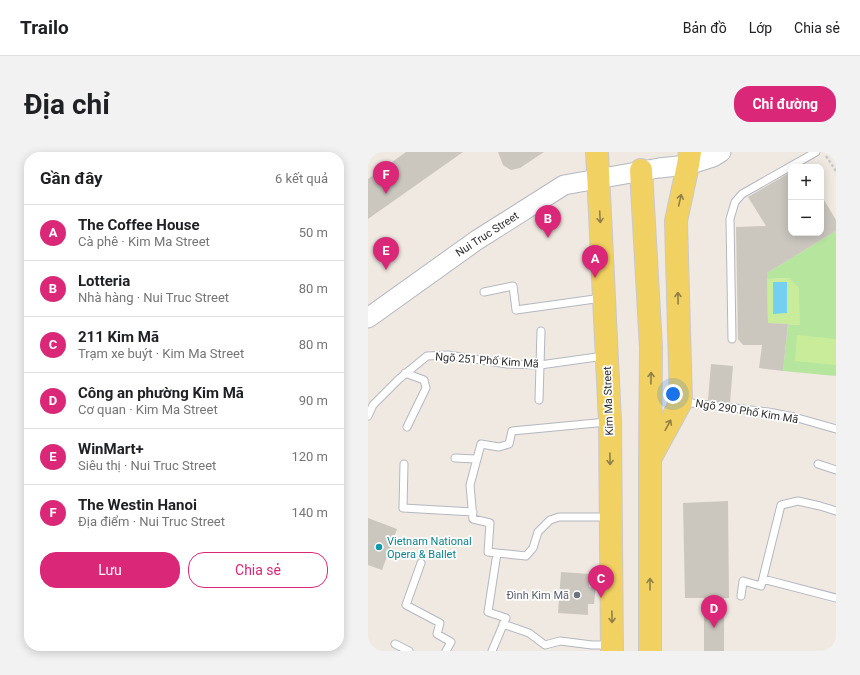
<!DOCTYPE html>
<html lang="vi">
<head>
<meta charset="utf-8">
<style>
	:root { --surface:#fff; --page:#f2f2f2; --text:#202124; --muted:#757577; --line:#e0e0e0; --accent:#db2777 }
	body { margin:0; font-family:Roboto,sans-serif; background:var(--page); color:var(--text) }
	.controls { position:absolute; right:12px; top:12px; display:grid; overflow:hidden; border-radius:8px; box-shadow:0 2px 10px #0003 }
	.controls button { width:36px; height:36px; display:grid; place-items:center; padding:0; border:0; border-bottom:1px solid var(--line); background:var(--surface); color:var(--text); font:20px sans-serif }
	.you { position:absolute; left:305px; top:242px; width:14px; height:14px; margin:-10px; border:3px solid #fff; border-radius:50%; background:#1a73e8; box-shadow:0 0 0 6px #1a73e833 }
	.badge { display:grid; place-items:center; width:26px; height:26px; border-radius:50%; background:var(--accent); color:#fff; font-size:13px; font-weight:700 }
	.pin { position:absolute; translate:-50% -33px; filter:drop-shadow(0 1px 2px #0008) }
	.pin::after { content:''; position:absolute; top:21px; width:14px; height:12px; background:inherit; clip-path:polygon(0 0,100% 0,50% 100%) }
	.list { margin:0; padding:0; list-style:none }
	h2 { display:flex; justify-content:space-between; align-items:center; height:52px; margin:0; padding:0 16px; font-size:17px }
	h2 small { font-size:13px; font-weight:400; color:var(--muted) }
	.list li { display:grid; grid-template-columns:26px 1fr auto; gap:12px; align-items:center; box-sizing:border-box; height:56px; padding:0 16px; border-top:1px solid var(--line) }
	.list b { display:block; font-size:15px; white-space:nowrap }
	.list p { margin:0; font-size:13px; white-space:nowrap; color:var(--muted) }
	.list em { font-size:13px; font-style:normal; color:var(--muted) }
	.actions { display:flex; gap:8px; padding:12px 16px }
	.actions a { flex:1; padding:9px 0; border:1px solid var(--accent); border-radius:16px; text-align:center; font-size:14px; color:var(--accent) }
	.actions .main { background:var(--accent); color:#fff }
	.map { position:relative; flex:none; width:468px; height:499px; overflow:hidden; border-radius:16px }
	header { display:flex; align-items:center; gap:24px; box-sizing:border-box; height:56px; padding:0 20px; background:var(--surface); border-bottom:1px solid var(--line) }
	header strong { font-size:19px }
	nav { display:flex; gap:22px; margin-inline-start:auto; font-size:14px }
	.intro { display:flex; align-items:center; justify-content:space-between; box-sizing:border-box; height:96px; padding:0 24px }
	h1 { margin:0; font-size:28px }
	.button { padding:10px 18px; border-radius:16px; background:var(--accent); color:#fff; font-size:14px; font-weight:700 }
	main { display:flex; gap:24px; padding:0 24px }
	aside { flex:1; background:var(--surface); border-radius:16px; box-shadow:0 2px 10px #0003 }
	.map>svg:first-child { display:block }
</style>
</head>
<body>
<header>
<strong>Trailo</strong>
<nav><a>Bản đồ</a><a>Lớp</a><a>Chia sẻ</a></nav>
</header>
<div class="intro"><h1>Địa chỉ</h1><a class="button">Chỉ đường</a></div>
<main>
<aside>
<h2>Gần đây<small>6 kết quả</small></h2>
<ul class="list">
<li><span class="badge">A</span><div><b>The Coffee House</b><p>Cà phê · Kim Ma Street</p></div><em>50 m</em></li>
<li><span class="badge">B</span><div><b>Lotteria</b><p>Nhà hàng · Nui Truc Street</p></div><em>80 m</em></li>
<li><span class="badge">C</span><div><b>211 Kim Mã</b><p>Trạm xe buýt · Kim Ma Street</p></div><em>80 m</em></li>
<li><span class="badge">D</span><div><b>Công an phường Kim Mã</b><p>Cơ quan · Kim Ma Street</p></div><em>90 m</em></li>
<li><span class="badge">E</span><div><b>WinMart+</b><p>Siêu thị · Nui Truc Street</p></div><em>120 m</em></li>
<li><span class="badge">F</span><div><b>The Westin Hanoi</b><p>Địa điểm · Nui Truc Street</p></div><em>140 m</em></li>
</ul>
<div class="actions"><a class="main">Lưu</a><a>Chia sẻ</a></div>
</aside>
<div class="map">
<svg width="468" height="499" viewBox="0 0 468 499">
	<rect width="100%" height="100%" fill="#efe9e1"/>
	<!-- green -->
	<path fill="#b6e59e" d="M468 79V224L415 219 420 172 432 173 421 126 399 127V121Z"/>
	<!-- pitch -->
	<path fill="#c9ec9a" d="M421 126 431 136 432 173 400 171 399 127Z
		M429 183 468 187V213L427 209Z"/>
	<!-- water -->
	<path fill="#75cff0" d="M405 130H419V161L405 162Z"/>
	<!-- building -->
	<path fill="#cbc7bf" d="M38 0H95L0 67V27Z
		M130 0H176L152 16 143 18 135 13Z
		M423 20V81H453V43L468 68V79L399 121 400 171 420 172 415 219 391 216 394 193H375L370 187 368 75 398 74 380 45Z
		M343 212 365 214 362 251 340 248Z
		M360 349 361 446H356V499H336V446H317L315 351Z
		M0 366 29 377 14 418 0 413Z
		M193 420 222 422 221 435H228L226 452H220V463L190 461Z"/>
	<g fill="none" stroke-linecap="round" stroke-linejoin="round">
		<defs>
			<path id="lane" d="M116 140 145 134 148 158 234 146
				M364 187 362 67 367 50 374 42 448 0
				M37 221 56 228 58 236 39 275
				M171 248 173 179
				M315 250 400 260 426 265 468 277
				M0 264 5 253 31 227 59 204 80 203 139 212 172 213 236 204
				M87 306 108 307
				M36 312 35 356 105 360
				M450 312 468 318
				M129 401 120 400 122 371 105 367 102 333 113 292 131 295 141 292 144 279 239 270
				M53 411 38 453 72 471 69 482 83 490 78 499
				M395 427 468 446
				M373 444 375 429 393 434 413 353 430 349 452 354 468 359
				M135 472 161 481 177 493 192 489 224 493H242
				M27 492 41 499
				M124 499 138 466 120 460 129 401 158 404 165 396 170 380 182 368 191 365H241"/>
			<path id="secondary" d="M0 166 109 88 196 33 291 16 320 13 345 5 353 0"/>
			<path id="primary" d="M229 0 242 270 244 499
				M273 18 283 196 282 307V499
				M283 305 313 250 308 69 320 13 322 0"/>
		</defs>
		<!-- lane casing -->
		<use href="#lane" stroke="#b4b7c1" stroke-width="9"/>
		<!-- secondary casing -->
		<use href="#secondary" stroke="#b4b7c1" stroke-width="21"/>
		<!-- primary casing -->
		<use href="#primary" stroke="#c9c9c9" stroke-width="24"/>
		<!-- path -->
		<path stroke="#c9c9c9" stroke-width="2.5" stroke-dasharray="3 2" stroke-linecap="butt" d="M458 4 468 19"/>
		<!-- lane -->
		<use href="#lane" stroke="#fff" stroke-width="7"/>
		<!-- secondary -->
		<use href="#secondary" stroke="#fff" stroke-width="19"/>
		<!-- primary -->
		<use href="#primary" stroke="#f2d163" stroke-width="22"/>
	</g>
	<!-- one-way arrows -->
	<defs><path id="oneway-shaft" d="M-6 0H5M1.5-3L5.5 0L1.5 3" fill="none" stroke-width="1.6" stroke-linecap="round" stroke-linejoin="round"/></defs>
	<g stroke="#908048">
		<use href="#oneway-shaft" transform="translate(312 48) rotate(-77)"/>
		<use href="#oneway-shaft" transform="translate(232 65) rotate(87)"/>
		<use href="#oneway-shaft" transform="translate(310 146) rotate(-91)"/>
		<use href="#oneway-shaft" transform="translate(283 226) rotate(-89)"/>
		<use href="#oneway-shaft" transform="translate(300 273) rotate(-62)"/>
		<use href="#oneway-shaft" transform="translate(242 307) rotate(89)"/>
		<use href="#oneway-shaft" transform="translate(282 432) rotate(-90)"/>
		<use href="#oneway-shaft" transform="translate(244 465) rotate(89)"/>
	</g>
	<!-- markers -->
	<circle fill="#0f9aa8" stroke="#fff" stroke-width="1.5" cx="11" cy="395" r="4"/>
	<circle fill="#6b7280" stroke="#fff" stroke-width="1.5" cx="209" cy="443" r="4"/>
	<g text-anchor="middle" stroke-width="3.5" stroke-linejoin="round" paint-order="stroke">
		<!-- street labels -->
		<g font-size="11" fill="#2e2e2e" stroke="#fff">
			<text transform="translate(119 82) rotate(-33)" y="4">Nui Truc Street</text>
			<text transform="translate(119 208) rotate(4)" y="4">Ngõ 251 Phố Kim Mã</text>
			<text transform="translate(240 249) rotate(-92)" y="4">Kim Ma Street</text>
			<text transform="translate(379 259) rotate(9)" y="4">Ngõ 290 Phố Kim Mã</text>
		</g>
		<!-- culture labels -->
		<g font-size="11" fill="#0d838f" stroke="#fff" text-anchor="start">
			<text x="19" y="393">Vietnam National<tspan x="19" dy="13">Opera &amp; Ballet</tspan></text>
		</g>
		<!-- worship labels -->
		<g font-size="11" fill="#5b616d" stroke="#fff" text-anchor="end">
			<text x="201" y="447">Đình Kim Mã</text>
		</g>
	</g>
</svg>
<div class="controls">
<button>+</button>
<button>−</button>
</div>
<div class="you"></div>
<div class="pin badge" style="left:227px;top:126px">A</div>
<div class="pin badge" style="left:180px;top:86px">B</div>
<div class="pin badge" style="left:233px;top:446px">C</div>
<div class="pin badge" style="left:346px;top:476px">D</div>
<div class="pin badge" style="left:18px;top:118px">E</div>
<div class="pin badge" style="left:18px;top:42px">F</div>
</div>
</main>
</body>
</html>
